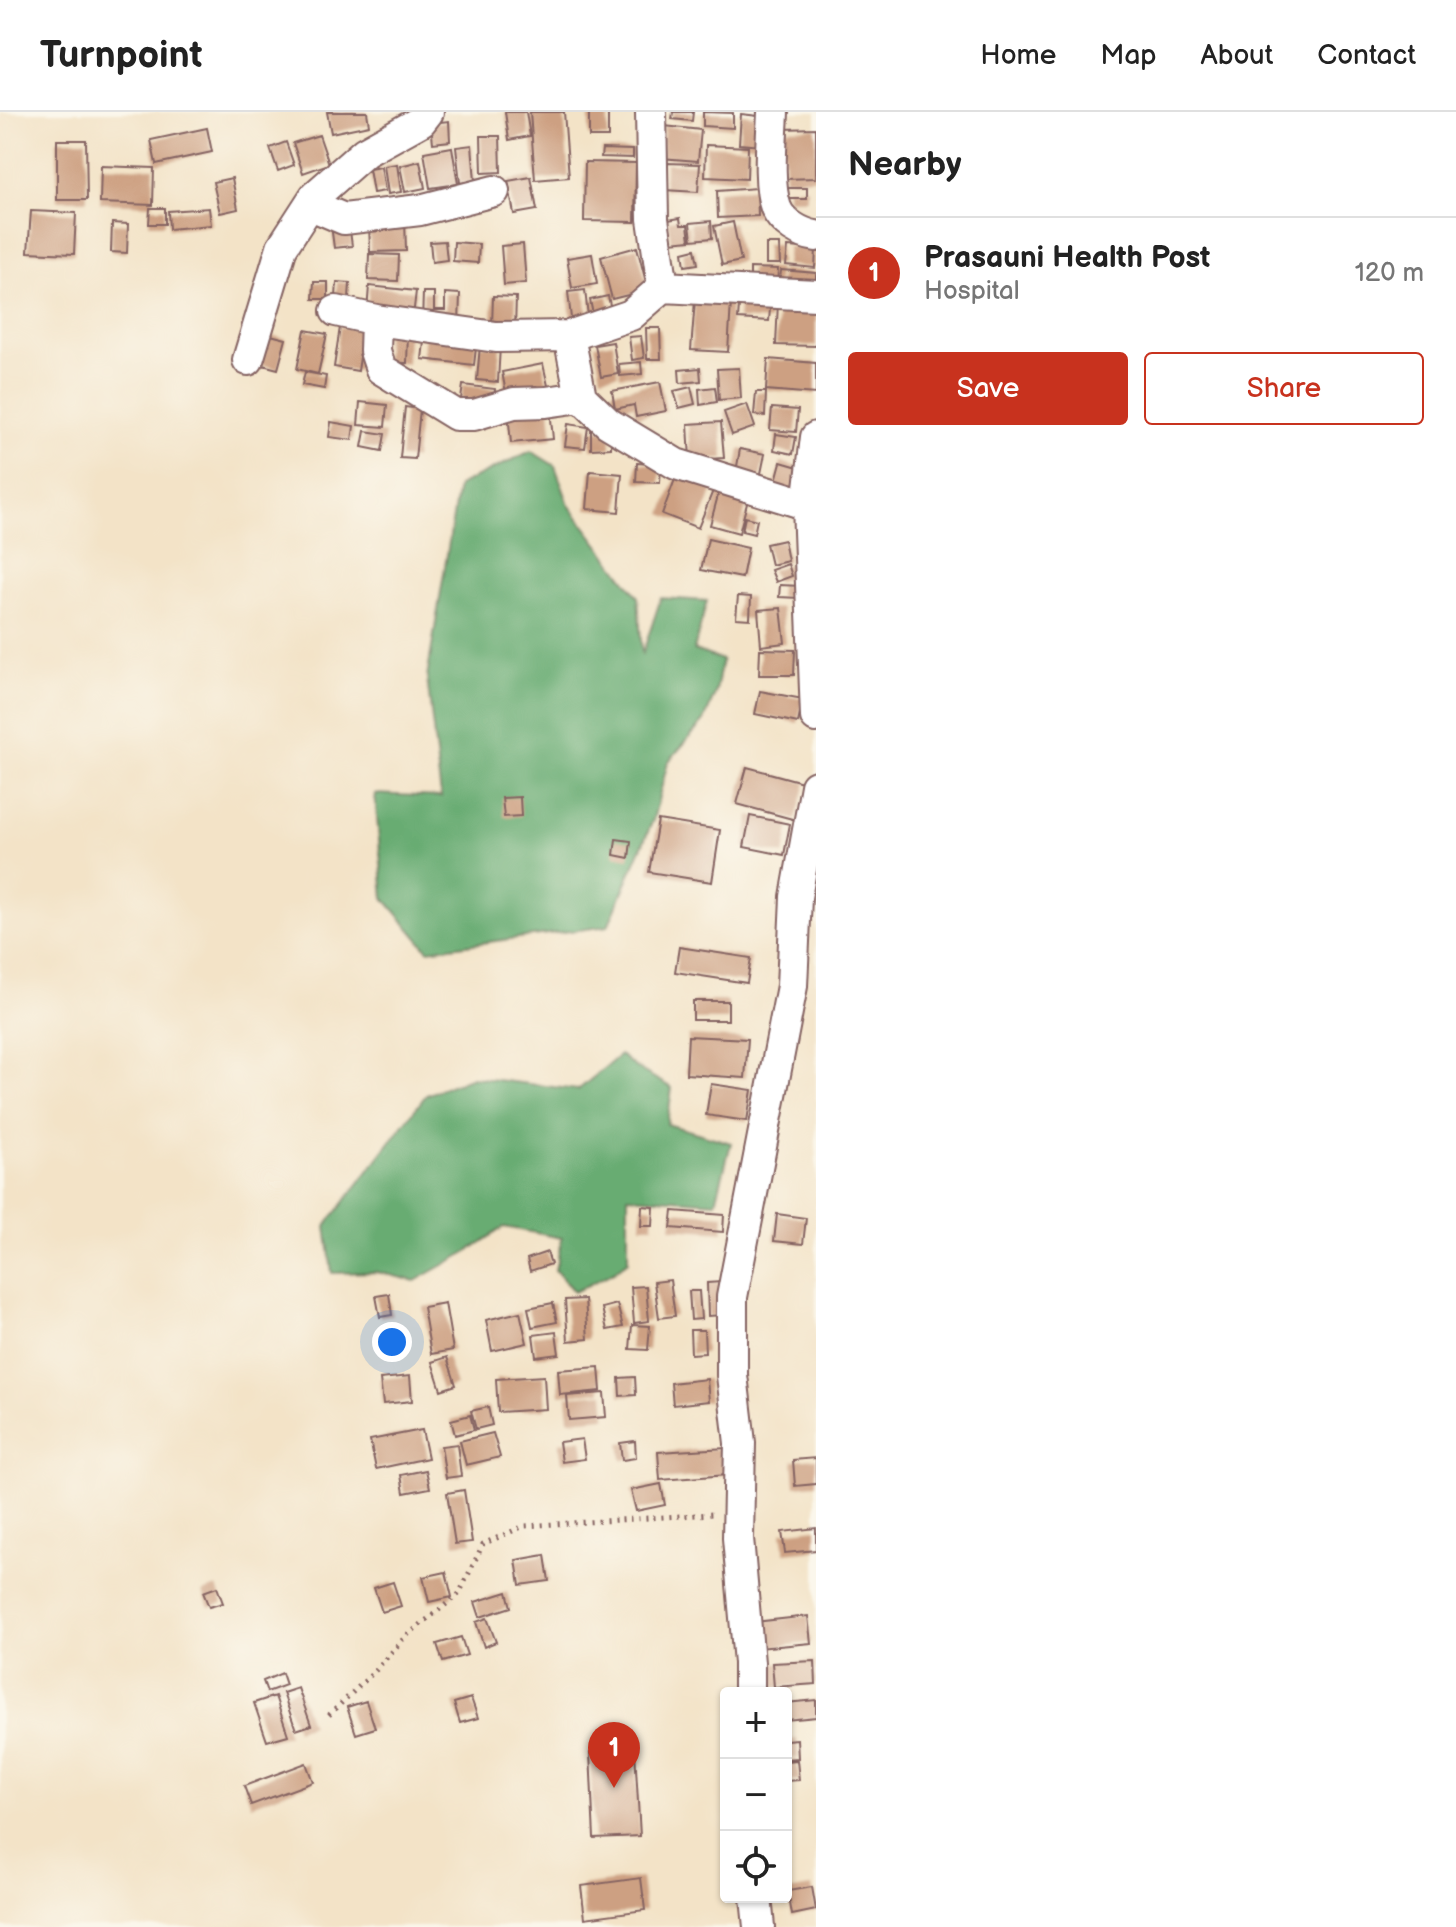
<!DOCTYPE html>
<html lang="en">
<head>
<meta charset="utf-8">
<style>
	:root { --surface:#fff; --page:#f6f6f6; --text:#222; --muted:#767676; --line:#e0e0e0; --accent:#c8321e }
	body { margin:0; font-family:"Balsamiq Sans",sans-serif; background:var(--page); color:var(--text) }
	.controls { position:absolute; right:24px; bottom:24px; display:grid; overflow:hidden; border-radius:8px; box-shadow:0 2px 6px #0004 }
	.controls button { width:72px; height:72px; display:grid; place-items:center; padding:0; border:0; border-bottom:2px solid var(--line); background:var(--surface); color:var(--text); font:40px sans-serif }
	.you { position:absolute; left:392px; top:1230px; width:28px; height:28px; margin:-20px; border:6px solid #fff; border-radius:50%; background:#1a73e8; box-shadow:0 0 0 12px #1a73e833 }
	.badge { display:grid; place-items:center; width:52px; height:52px; border-radius:50%; background:var(--accent); color:#fff; font-size:26px; font-weight:700 }
	.pin { position:absolute; translate:-50% -66px; filter:drop-shadow(0 2px 4px #0008) }
	.pin::after { content:''; position:absolute; top:42px; width:28px; height:24px; background:inherit; clip-path:polygon(0 0,100% 0,50% 100%) }
	.list { margin:0; padding:0; list-style:none }
	h2 { display:flex; justify-content:space-between; align-items:center; height:104px; margin:0; padding:0 32px; font-size:34px }
	h2 small { font-size:26px; font-weight:400; color:var(--muted) }
	.list li { display:grid; grid-template-columns:52px 1fr auto; gap:24px; align-items:center; box-sizing:border-box; height:112px; padding:0 32px; border-top:2px solid var(--line) }
	.list b { display:block; font-size:30px; white-space:nowrap }
	.list p { margin:0; font-size:26px; white-space:nowrap; color:var(--muted) }
	.list em { font-size:26px; font-style:normal; color:var(--muted) }
	.actions { display:flex; gap:16px; padding:24px 32px }
	.actions a { flex:1; padding:18px 0; border:2px solid var(--accent); border-radius:8px; text-align:center; font-size:28px; color:var(--accent) }
	.actions .main { background:var(--accent); color:#fff }
	.icon { flex:none; width:44px; height:44px; fill:none; stroke:currentColor; stroke-width:2; stroke-linecap:round; stroke-linejoin:round }
	.map { position:relative; flex:none; width:816px; height:1815px; overflow:hidden }
	header { display:flex; align-items:center; gap:48px; box-sizing:border-box; height:112px; padding:0 40px; background:var(--surface); border-bottom:2px solid var(--line) }
	header strong { font-size:38px }
	nav { display:flex; gap:44px; margin-inline-start:auto; font-size:28px }
	main { display:flex }
	aside { flex:1; background:var(--surface) }
	.map>svg:first-child { display:block }
</style>
</head>
<body>
<header>
<strong>Turnpoint</strong>
<nav><a>Home</a><a>Map</a><a>About</a><a>Contact</a></nav>
</header>
<main>
<div class="map">
<svg width="816" height="1815" viewBox="0 0 816 1815">
	<rect width="100%" height="100%" fill="#fbf7ec"/>
	<filter id="ink" filterUnits="userSpaceOnUse"><feTurbulence type="fractalNoise" baseFrequency=".0125" numOctaves="2"/><feDisplacementMap in="SourceGraphic" scale="16" xChannelSelector="R" yChannelSelector="G"/><feConvolveMatrix kernelMatrix="1 2 1 2 8 2 1 2 1" color-interpolation-filters="sRGB"/></filter>
	<filter id="wash" filterUnits="userSpaceOnUse"><feTurbulence type="fractalNoise" baseFrequency=".006" numOctaves="4" result="noise"/><feDisplacementMap in="SourceGraphic" scale="32" xChannelSelector="R" yChannelSelector="G"/><feGaussianBlur stdDeviation="1.8" result="paint"/><feColorMatrix in="noise" values="0 0 0 0 0 0 0 0 0 0 0 0 0 0 0 0 0 1.4 0 .05"/><feComposite in="paint" operator="in"/></filter>
	<g filter="url(#wash)">
		<rect width="100%" height="100%" fill="#f3e3c7"/>
		<!-- forest -->
		<path fill="#68ac72" stroke="#59664e" stroke-width="2" d="M531 339 555 354 569 393 638 485 642 543 661 486 707 489 694 538 722 548 716 579 704 609 668 650 653 708 608 814 428 838 384 786 375 682 441 685 427 566 458 374Z
			M620 943 635 955 672 976 667 1012 731 1031 716 1090 628 1084V1149L614 1160 574 1180 555 1158 562 1126 504 1115 467 1140 415 1169 377 1160 332 1161 326 1114 426 983 472 965 578 978Z"/>
		<g id="blocks">
			<!-- building -->
			<path fill="#cda082" d="M327 0H367L369 13 331 21Z
				M505 0H526L530 24 509 28Z
				M530 0H564L569 65 535 68Z
				M589 0H608V25H589Z
				M673 0H693L692 9 672 7Z
				M703 0 733 1V16L703 14Z
				M741 2 758 4 756 22 764 23 762 34 739 32Z
				M449 9 450 29 433 31 431 11Z
				M664 14 701 18 698 49 661 46Z
				M207 16 212 40 156 52 151 28Z
				M816 16V66L785 67 783 17Z
				M319 23 329 52 303 61 293 31Z
				M481 24H500L501 60 482 61Z
				M57 28H86L87 88H57Z
				M286 30 294 53 278 59 270 36Z
				M472 33 475 69 460 71 456 35Z
				M706 33 748 35 747 67 705 65Z
				M452 35 458 72 430 76 424 40Z
				M602 37 633 38V46L601 45Z
				M420 49 425 76 405 80 400 54Z
				M585 50 636 51 635 110 584 109Z
				M665 51 700 52 698 80 664 78Z
				M397 52 401 80 388 82 384 54Z
				M101 54 154 56 153 93 100 91Z
				M381 55 385 79 373 81 369 57Z
				M531 65 537 98 514 102 508 69Z
				M232 66 238 97 220 101 213 70Z
				M757 76 758 104 718 106 717 79Z
				M787 76H807V87H787Z
				M150 96H165V112H149Z
				M209 96 211 113 169 117 168 99Z
				M31 99 76 101 74 142 28 140Z
				M680 106 681 113H688L690 128 671 130 668 108Z
				M405 108 406 139 370 140 369 110Z
				M711 109 712 126 692 128 690 111Z
				M733 110 741 149 722 153 714 114Z
				M112 111 128 112 127 141 111 140Z
				M349 111 352 134 334 136 331 113Z
				M445 129 447 148 432 150 430 130Z
				M454 130 479 132 478 151 453 149Z
				M523 132 526 171 504 173 501 134Z
				M766 132H779L780 152H766Z
				M637 135 648 178 612 187 601 145Z
				M788 135 816 137 815 156 786 153Z
				M695 137 698 152 685 154 683 140Z
				M369 142 399 143 398 169 368 168Z
				M592 142 597 172 572 176 567 146Z
				M750 156 778 157 777 175 750 174Z
				M781 158 816 161V180L779 177Z
				M314 170H328V187H313Z
				M337 170 350 171 349 186 336 185Z
				M369 174 416 179 413 205 367 200Z
				M585 178 589 213 572 215 568 180Z
				M423 180H434V198H445V181L460 182 459 212 422 211Z
				M740 182 771 185 769 209 738 207Z
				M493 184 516 185 515 217 492 215Z
				M608 184 613 207 595 212 590 188Z
				M695 188 731 190 728 240 691 238Z
				M778 190 816 191V234L776 233Z
				M340 215 364 218 358 259 334 255Z
				M646 216H660L661 247H647Z
				M305 218 327 222 318 262 297 257Z
				M259 220 286 227 278 257 251 250Z
				M386 222H408L407 251 385 250Z
				M425 222 477 227 474 253 422 247Z
				M641 224 644 246 632 248 629 225Z
				M613 230 618 262 601 265 595 233Z
				M480 233 500 234 498 270 477 268Z
				M768 247 816 251V282L766 278Z
				M641 250 642 262 620 264 619 252Z
				M543 252 549 278 507 286 502 260Z
				M700 256 701 269 680 271 679 258Z
				M739 256 741 286 719 288 717 257Z
				M305 260 326 264 324 277 302 273Z
				M660 270 666 299 636 305 634 293 615 297 612 279Z
				M463 273 495 277 494 290 461 287Z
				M691 275 695 292 679 296 674 279Z
				M715 275 717 290 700 293 699 277Z
				M756 280H766L765 304 754 303Z
				M360 290 387 293 385 315 358 313Z
				M747 292 755 315 732 323 724 300Z
				M405 295 420 297 415 347 400 346Z
				M772 296 798 298 796 320 770 318Z
				M550 297 553 327 511 331 508 301Z
				M331 310 354 314 352 328 329 325Z
				M721 310 724 346 690 348 688 312Z
				M568 312 588 315 585 336 565 334Z
				M591 318H611V336L591 337Z
				M365 319 385 322 382 339 362 335Z
				M776 322 796 325 793 342 774 338Z
				M740 337 765 342 759 371 735 366Z
				M781 350 805 357 798 382 774 376Z
				M637 351 661 353 660 371 636 370Z
				M590 359 622 362 619 400 587 397Z
				M677 362 714 376 698 416 662 402Z
				M720 376 749 384 739 421 710 413Z
				M745 405 757 408 754 422 742 419Z
				M708 427 748 436 742 466 701 458Z
				M784 428 788 449 771 453 766 432Z
				M788 452 792 464 776 470 771 458Z
				M780 473 800 474 799 486 779 485Z
				M738 484 751 485 750 507 736 506Z
				M781 496 785 531 761 534 758 498Z
				M760 537 795 538 794 563H759Z
				M760 579 803 587 798 611 755 602Z
				M747 655 806 671 796 708 737 692Z
				M520 685 521 704 504 705 502 686Z
				M750 704 790 712 784 743 744 735Z
				M658 708 720 718 712 770 649 760Z
				M616 727 631 729 629 746 614 743Z
				M679 835 751 846 747 871 675 860Z
				M693 889H728V908H693Z
				M688 924 748 927 745 966 686 962Z
				M711 972 752 978 747 1009 706 1003Z
				M642 1094 654 1095 653 1114H641Z
				M673 1099 724 1103 723 1120 671 1116Z
				M777 1102 806 1106 803 1132 774 1129Z
				M547 1140 551 1152 530 1159 527 1147Z
				M670 1168 675 1204 659 1206 654 1170Z
				M722 1170 723 1203 708 1204 707 1171Z
				M646 1174 649 1209 634 1211 631 1175Z
				M689 1179H699L701 1207 691 1208Z
				M389 1182 392 1203 380 1205 376 1184Z
				M585 1187 588 1227 568 1229 565 1188Z
				M445 1191 453 1238 431 1242 423 1195Z
				M553 1191 557 1210 532 1215 528 1196Z
				M617 1192 623 1215 607 1218 602 1196Z
				M520 1200 527 1231 492 1239 486 1208Z
				M632 1213 650 1214 648 1238 630 1237Z
				M690 1218H704L705 1241 691 1242Z
				M556 1220 559 1242 536 1245 533 1223Z
				M447 1245 456 1273 441 1278 432 1250Z
				M599 1255 601 1279 560 1283 558 1258Z
				M410 1264 412 1289 383 1292 380 1267Z
				M544 1264 546 1297 498 1300 496 1267Z
				M635 1265 636 1283 620 1284 619 1266Z
				M707 1267 709 1289 673 1293 671 1271Z
				M604 1281 606 1305 569 1308 567 1284Z
				M488 1295 492 1313 476 1317 471 1299Z
				M470 1303 474 1318 455 1323 451 1308Z
				M422 1318 428 1346 376 1357 370 1328Z
				M493 1321 500 1345 466 1353 460 1329Z
				M582 1327 585 1347 562 1350 559 1330Z
				M635 1329 636 1346 622 1348 620 1331Z
				M457 1332 461 1364 446 1366 441 1334Z
				M727 1336 728 1363 660 1368 658 1340Z
				M816 1346V1372L795 1374 793 1348Z
				M426 1358 430 1376 404 1381 401 1363Z
				M661 1372 665 1393 636 1399 631 1378Z
				M464 1378 472 1430 455 1432 447 1381Z
				M816 1416V1438L785 1441 782 1420Z
				M545 1443 549 1469 520 1473 516 1448Z
				M446 1460 452 1485 429 1490 423 1465Z
				M393 1470 401 1494 382 1500 374 1476Z
				M217 1475 223 1491 209 1495 203 1480Z
				M507 1480 511 1495 480 1505 475 1490Z
				M808 1504 811 1531 758 1536 755 1510Z
				M487 1506 496 1530 484 1535 476 1510Z
				M461 1525 467 1543 443 1550 437 1532Z
				M815 1549 816 1572 774 1575 772 1551Z
				M282 1561 286 1573 267 1580 263 1569Z
				M298 1576 311 1613 296 1618 283 1581Z
				M275 1584 288 1623 267 1629 254 1591Z
				M471 1586 478 1606 460 1611 454 1591Z
				M816 1588V1605L786 1608V1591Z
				M366 1589 375 1616 356 1622 347 1595Z
				M797 1627 798 1646 786 1647V1628Z
				M635 1639 640 1724 594 1726 590 1641Z
				M797 1648 799 1668 786 1669V1649Z
				M306 1651 313 1670 251 1693 244 1674Z
				M641 1766 645 1798 585 1806 581 1774Z
				M812 1775 816 1798 792 1803 788 1779Z"/>
		</g>
	</g>
	<g filter="url(#ink)">
		<use href="#blocks" fill-opacity="0" stroke="#856462" stroke-width="2"/>
		<g fill="none" stroke-linecap="round" stroke-linejoin="round">
			<defs>
				<path id="minor" d="M773 0C772 27 767 71 776 96 782 111 801 122 816 124
					M315 84 318 96 344 107 420 98 494 79
					M663 175 816 183
					M336 199 376 208 496 225 569 224 581 285 608 311 676 352 808 393
					M376 208 375 239 381 257 456 303H474L514 291 546 290 581 285
					M569 224 631 203 663 175 653 107 651 0
					M248 248 282 135 315 84 365 40 421 9 428 0
					M816 325 808 393 816 605
					M749 1581V1551L738 1426 740 1331 732 1263V1185L792 874 796 785 816 674
					M756 1785 759 1815"/>
			</defs>
			<!-- minor casing -->
			<use href="#minor" stroke="#856462" stroke-width="34"/>
			<!-- path -->
			<path stroke="#856462" stroke-width="5" stroke-dasharray="2 6" stroke-linecap="butt" d="M329 1603 376 1558 405 1525 459 1482 483 1432 524 1414 712 1402"/>
			<!-- minor -->
			<use href="#minor" stroke="#fff" stroke-width="30"/>
		</g>
	</g>
</svg>
<div class="controls">
<button>+</button>
<button>−</button>
<button><svg class="icon" aria-label="locate" viewBox="0 0 24 24"><circle cx="12" cy="12" r="6"/><path d="M12 2v4M12 18v4M2 12h4M18 12h4"/></svg></button>
</div>
<div class="you"></div>
<div class="pin badge" style="left:614px;top:1676px">1</div>
</div>
<aside>
<h2>Nearby<small></small></h2>
<ul class="list">
<li><span class="badge">1</span><div><b>Prasauni Health Post</b><p>Hospital</p></div><em>120 m</em></li>
</ul>
<div class="actions"><a class="main">Save</a><a>Share</a></div>
</aside>
</main>
</body>
</html>
